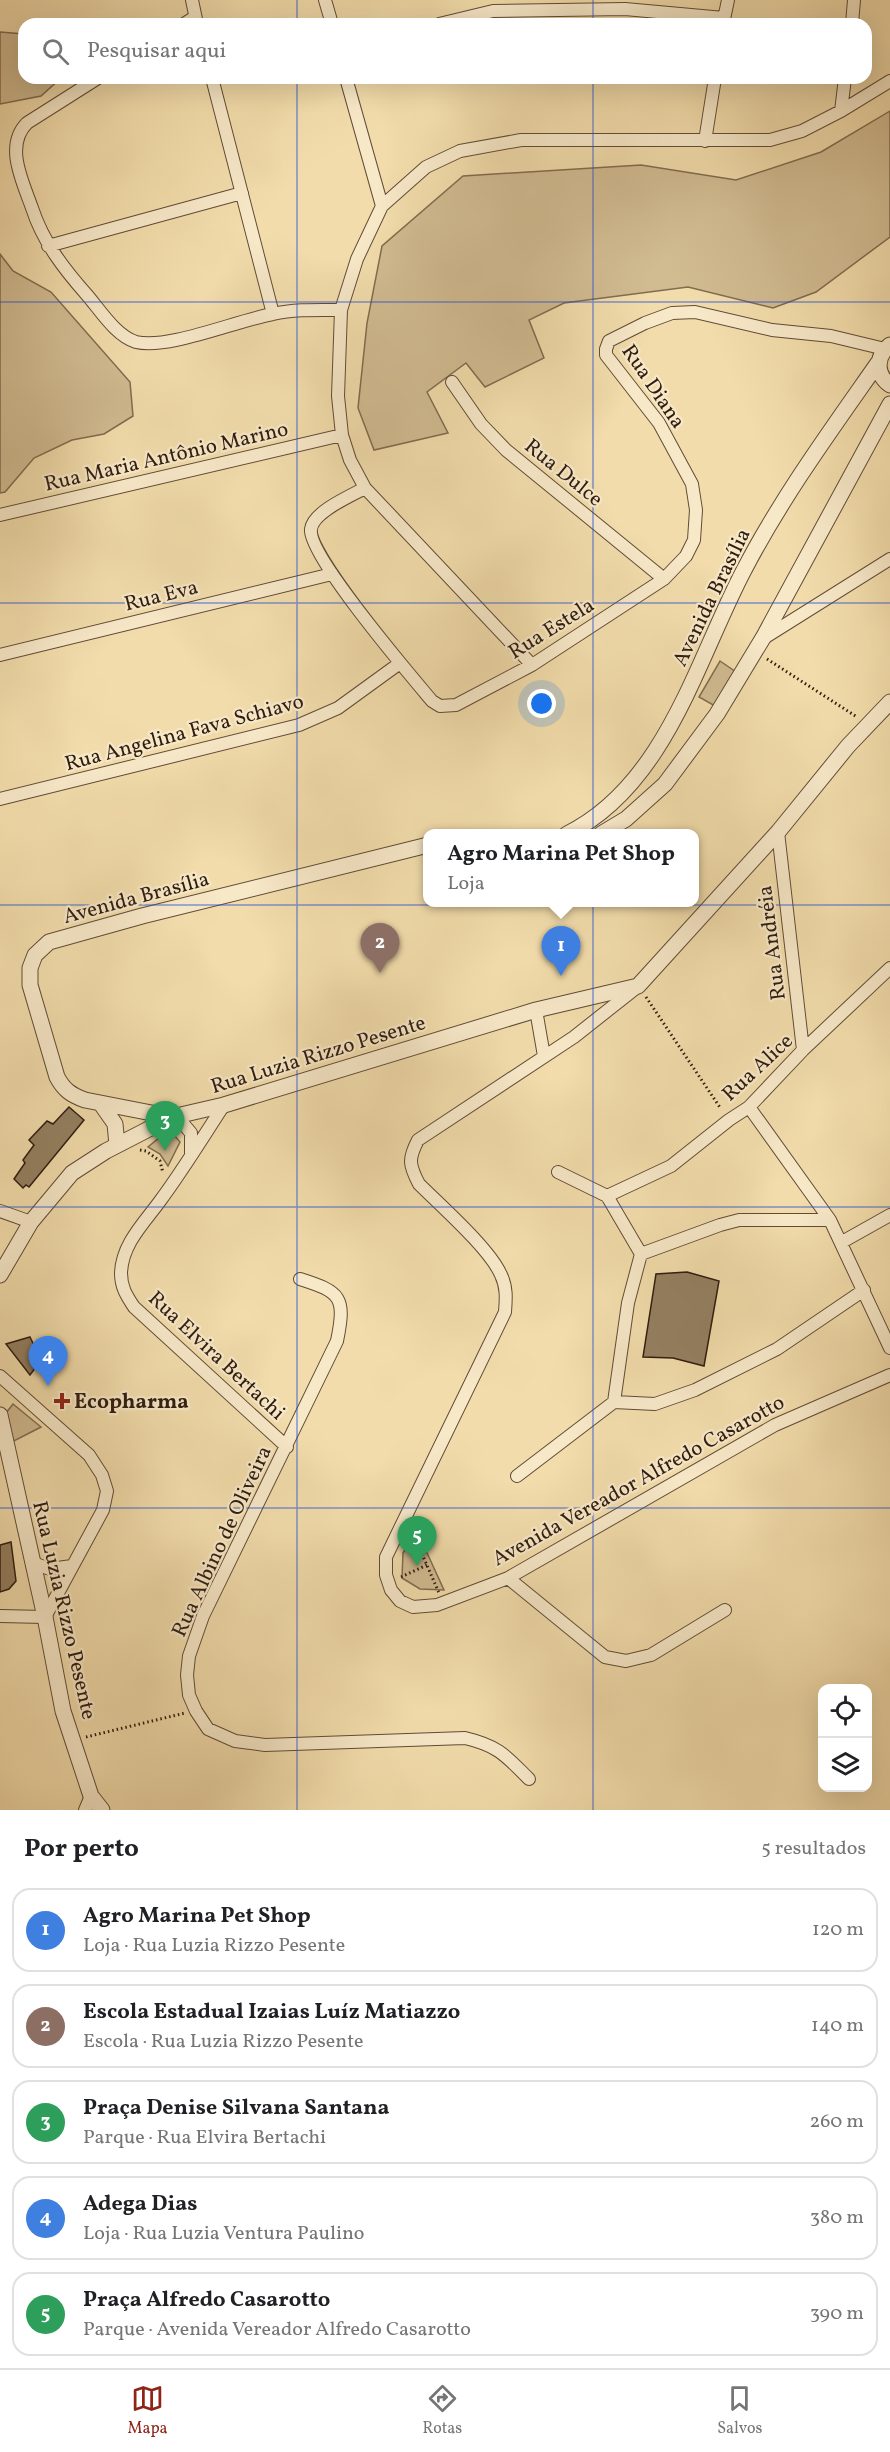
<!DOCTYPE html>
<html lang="pt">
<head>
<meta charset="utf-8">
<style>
	:root { --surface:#fff; --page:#f2f2f2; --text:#202124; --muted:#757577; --line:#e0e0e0; --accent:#8f2418 }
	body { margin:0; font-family:Vollkorn,serif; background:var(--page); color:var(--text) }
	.controls { position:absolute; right:18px; bottom:18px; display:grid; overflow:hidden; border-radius:12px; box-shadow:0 6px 24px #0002 }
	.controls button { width:54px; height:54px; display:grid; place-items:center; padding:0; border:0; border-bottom:2px solid var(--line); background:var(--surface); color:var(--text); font:30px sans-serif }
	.you { position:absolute; left:542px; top:704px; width:21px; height:21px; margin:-15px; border:4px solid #fff; border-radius:50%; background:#1a73e8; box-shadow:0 0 0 9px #1a73e833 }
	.badge { display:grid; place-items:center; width:39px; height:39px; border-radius:50%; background:var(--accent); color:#fff; font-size:20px; font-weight:700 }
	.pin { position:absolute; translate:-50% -50px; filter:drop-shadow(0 2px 3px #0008) }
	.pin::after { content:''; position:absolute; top:32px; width:21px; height:18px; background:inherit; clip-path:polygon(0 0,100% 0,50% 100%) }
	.popup { position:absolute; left:423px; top:829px; width:276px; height:78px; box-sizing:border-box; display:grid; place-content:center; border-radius:12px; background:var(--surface); filter:drop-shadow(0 2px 4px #0005); font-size:20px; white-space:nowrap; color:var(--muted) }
	.popup b { font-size:22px; color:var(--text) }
	.popup::after { content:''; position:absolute; left:50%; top:100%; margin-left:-12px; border:12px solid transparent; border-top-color:var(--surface) }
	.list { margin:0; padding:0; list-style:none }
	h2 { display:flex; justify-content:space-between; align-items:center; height:78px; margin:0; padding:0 24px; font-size:26px }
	h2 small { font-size:20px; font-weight:400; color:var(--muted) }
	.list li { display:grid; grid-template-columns:39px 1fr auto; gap:18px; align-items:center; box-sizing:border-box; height:84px; margin:0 12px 12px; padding:0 12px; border:2px solid var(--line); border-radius:18px }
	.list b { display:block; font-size:22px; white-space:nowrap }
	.list p { margin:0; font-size:20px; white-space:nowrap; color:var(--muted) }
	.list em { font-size:20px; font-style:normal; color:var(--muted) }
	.icon { flex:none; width:33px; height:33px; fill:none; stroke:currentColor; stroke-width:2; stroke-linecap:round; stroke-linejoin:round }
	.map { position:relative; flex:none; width:890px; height:1810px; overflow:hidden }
	.search { position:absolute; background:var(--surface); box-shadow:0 6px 24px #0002; left:18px; right:18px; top:18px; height:66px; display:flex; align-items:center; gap:15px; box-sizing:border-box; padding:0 21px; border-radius:18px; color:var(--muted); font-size:22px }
	.sheet { height:558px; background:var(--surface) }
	nav { display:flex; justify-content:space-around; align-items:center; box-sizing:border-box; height:84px; border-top:2px solid var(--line); background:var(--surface); font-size:16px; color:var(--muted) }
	nav a { display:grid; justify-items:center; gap:3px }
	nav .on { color:var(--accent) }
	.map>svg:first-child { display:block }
</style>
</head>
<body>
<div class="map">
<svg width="890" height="1810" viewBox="0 0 890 1810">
	<rect width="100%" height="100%" fill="#f2dcab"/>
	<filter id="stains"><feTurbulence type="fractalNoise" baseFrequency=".00333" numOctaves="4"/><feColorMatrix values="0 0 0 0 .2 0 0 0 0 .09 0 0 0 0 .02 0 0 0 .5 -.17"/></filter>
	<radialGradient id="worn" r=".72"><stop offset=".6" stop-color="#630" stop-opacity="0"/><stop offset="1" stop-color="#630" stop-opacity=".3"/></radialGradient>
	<!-- green -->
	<path fill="#d1bb91" stroke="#806c50" stroke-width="1.5" d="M0 32 24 34V78H61L41 96 0 104Z
		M890 111V237L816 292 773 308 688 287 564 303 529 320 544 358 485 387 466 363 427 392 448 433 374 450 358 408 367 323 382 246 463 176 641 165 736 180 821 152Z
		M0 254 13 271 51 292 130 382 133 416 104 434 72 440 34 458 5 492 0 493Z
		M720 661 736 672 715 706 699 697Z
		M165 1133 174 1135 180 1142 168 1166 160 1154 148 1147Z
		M13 1404 41 1427 12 1442 6 1413Z
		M417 1531 444 1590 420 1589 402 1578 403 1553Z"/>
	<!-- building -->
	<path fill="#948061" stroke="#2f1c10" stroke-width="1.5" d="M69 1107 84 1120 29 1187 26 1185 23 1188 14 1179 25 1163 23 1160 34 1145 29 1140 47 1121 53 1124Z
		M687 1272 719 1281 704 1366 673 1358 643 1357 656 1274Z
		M30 1337 41 1360 30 1375 6 1344Z
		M11 1542 16 1581 9 1589 0 1592V1545Z"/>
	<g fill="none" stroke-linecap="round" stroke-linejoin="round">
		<defs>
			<path id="minor" d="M192 0 197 24
				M325 0 332 24
				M184 24 195 17
				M439 24 493 11 625 9 724 18
				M723 24 728 0
				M852 24 854 0
				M98 78 27 123C4 146 23 182 32 208 43 242 64 269 87 295 100 310 116 336 136 342 168 350 238 320 273 314 295 309 318 310 341 310
				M212 78 273 314
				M346 78 382 206
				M841 111 845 78
				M705 141 715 78
				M48 246 242 193
				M452 382 481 424 506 450 664 579
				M365 488C350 496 313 512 311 529 307 554 411 676 432 701L440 706 456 705 532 665 664 579 686 556 694 540 696 510 692 484 659 423 606 355V349L609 341 645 323 672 313 695 312 772 330 831 336 885 349
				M0 515 342 435
				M764 638 890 559
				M0 655 332 574
				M532 665 365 488 350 460 342 435 338 396 341 310 357 259 382 206 426 167 460 151 521 140H770L802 131 841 111 890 81
				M0 799 299 725 338 708 400 663
				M778 832 803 1050
				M636 988 574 1037 418 1140C408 1159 409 1165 419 1184 441 1206 490 1249 501 1275 507 1287 506 1299 505 1312L386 1557V1575L391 1590 400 1601 413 1607 437 1605 508 1578 775 1425 890 1375
				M536 1010 544 1056
				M224 1105C203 1137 183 1170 160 1201 144 1223 122 1244 121 1273 121 1287 126 1295 134 1307L287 1447
				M749 1107 830 1220 890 1348
				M172 1117 180 1120 191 1133V1153
				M558 1172 607 1196
				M607 1196 671 1166 729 1120 749 1107 803 1050 890 968
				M607 1196 641 1254
				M0 1211 31 1222
				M842 1242 890 1215
				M300 1279C341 1292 346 1297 337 1341L203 1616 189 1656 187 1675 189 1695 196 1711 208 1729 235 1741 265 1745 465 1738C499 1746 506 1756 529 1779
				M0 1376 89 1455 102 1475 107 1491 103 1510 45 1617 0 1616
				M614 1402 655 1404 695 1390 777 1349 864 1290
				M517 1476 614 1402 628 1303 641 1254 720 1225 739 1220H830
				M33 1563 50 1569 72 1566
				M508 1578 605 1657 626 1661 651 1655 725 1610
				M85 1810 91 1796"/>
			<path id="tertiary" d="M890 345C876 356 875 374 890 385
				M567 834C666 785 697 659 744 570 782 497 831 430 878 363
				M601 834 626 819 665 784 717 714 763 638 890 404
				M101 1104 115 1124 117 1145
				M172 1117 85 1100C71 1095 64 1090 57 1077L30 985V968L35 955 49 942 142 916 428 845
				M0 1275 31 1222 72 1173 106 1151 172 1117 224 1105 536 1010 638 986 778 832 848 746 890 702
				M0 1415 45 1617 63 1711 91 1796 102 1810"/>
		</defs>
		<!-- minor casing -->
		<use href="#minor" stroke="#604c37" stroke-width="14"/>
		<!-- tertiary casing -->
		<use href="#tertiary" stroke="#604c37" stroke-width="17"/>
		<!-- path -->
		<path stroke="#2f1c10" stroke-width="3" stroke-dasharray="1.5 3" stroke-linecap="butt" d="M767 659 857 717
			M646 997 721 1109
			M140 1150 146 1151 160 1161 163 1173
			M413 1533 439 1593
			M401 1577 427 1565
			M86 1737 185 1713"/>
		<!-- minor -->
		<use href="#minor" stroke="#f7e8c8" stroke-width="12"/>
		<!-- tertiary -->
		<use href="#tertiary" stroke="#f7e8c8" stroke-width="15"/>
	</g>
	<!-- grid -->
	<path fill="none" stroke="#1d4ed8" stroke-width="1.5" stroke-opacity="0.55" d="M297 0V24M593 0V24M297 78V1810M593 78V1810M0 302H890M0 603H890M0 905H890M0 1207H890M0 1508H890"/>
	<!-- markers -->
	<path fill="#8f2418" stroke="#f7e8c8" stroke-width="2" d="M59 1392h6v6h6v6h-6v6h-6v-6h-6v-6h6z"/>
	<g text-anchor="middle" stroke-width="4.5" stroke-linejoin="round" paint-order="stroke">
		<!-- street labels -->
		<g font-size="21" fill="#2f1c10" stroke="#f7e8c8">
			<text transform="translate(654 386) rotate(56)" y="7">Rua Diana</text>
			<text transform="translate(166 456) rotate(-13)" y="7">Rua Maria Antônio Marino</text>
			<text transform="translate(564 472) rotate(39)" y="7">Rua Dulce</text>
			<text transform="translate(161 595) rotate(-14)" y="7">Rua Eva</text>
			<text transform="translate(711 597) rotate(-64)" y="7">Avenida Brasília</text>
			<text transform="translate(551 628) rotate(-32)" y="7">Rua Estela</text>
			<text transform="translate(184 732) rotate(-15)" y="7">Rua Angelina Fava Schiavo</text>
			<text transform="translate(136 897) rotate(-15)" y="7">Avenida Brasília</text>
			<text transform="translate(771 943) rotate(-97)" y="7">Rua Andréia</text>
			<text transform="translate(318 1054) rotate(-17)" y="7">Rua Luzia Rizzo Pesente</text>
			<text transform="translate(757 1067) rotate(-43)" y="7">Rua Alice</text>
			<text transform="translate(217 1355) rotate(43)" y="7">Rua Elvira Bertachi</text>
			<text transform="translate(638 1480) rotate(-29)" y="7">Avenida Vereador Alfredo Casarotto</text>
			<text transform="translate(221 1541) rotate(-65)" y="7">Rua Albino de Oliveira</text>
			<text transform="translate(65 1610) rotate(77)" y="7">Rua Luzia Rizzo Pesente</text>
		</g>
		<!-- poi labels -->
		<g font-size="21" font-weight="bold" fill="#2f1c10" stroke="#f7e8c8" text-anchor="start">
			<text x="74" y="1408">Ecopharma</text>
		</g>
	</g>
	<rect width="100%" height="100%" filter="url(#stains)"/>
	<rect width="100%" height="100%" fill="url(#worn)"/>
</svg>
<div class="controls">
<button><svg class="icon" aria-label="locate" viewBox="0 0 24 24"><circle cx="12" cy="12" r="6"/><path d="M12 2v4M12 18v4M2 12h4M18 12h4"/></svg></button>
<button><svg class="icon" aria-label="layers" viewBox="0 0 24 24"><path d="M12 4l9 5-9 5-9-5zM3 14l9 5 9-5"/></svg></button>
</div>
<div class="you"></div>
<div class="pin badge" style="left:561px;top:976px;background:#3f7fe0">1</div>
<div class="popup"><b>Agro Marina Pet Shop</b>Loja</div>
<div class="pin badge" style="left:380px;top:973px;background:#8d6e63">2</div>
<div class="pin badge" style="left:165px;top:1151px;background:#2e9e5b">3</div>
<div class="pin badge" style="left:48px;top:1386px;background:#3f7fe0">4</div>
<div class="pin badge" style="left:417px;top:1566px;background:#2e9e5b">5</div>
<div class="search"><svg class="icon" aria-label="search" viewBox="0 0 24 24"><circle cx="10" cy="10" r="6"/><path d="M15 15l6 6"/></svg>Pesquisar aqui</div>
</div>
<section class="sheet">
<h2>Por perto<small>5 resultados</small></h2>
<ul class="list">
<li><span class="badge" style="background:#3f7fe0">1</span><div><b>Agro Marina Pet Shop</b><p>Loja · Rua Luzia Rizzo Pesente</p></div><em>120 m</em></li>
<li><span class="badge" style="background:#8d6e63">2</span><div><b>Escola Estadual Izaias Luíz Matiazzo</b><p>Escola · Rua Luzia Rizzo Pesente</p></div><em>140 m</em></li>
<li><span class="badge" style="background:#2e9e5b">3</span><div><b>Praça Denise Silvana Santana</b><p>Parque · Rua Elvira Bertachi</p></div><em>260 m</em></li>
<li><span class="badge" style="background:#3f7fe0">4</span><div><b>Adega Dias</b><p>Loja · Rua Luzia Ventura Paulino</p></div><em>380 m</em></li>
<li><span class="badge" style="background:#2e9e5b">5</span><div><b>Praça Alfredo Casarotto</b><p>Parque · Avenida Vereador Alfredo Casarotto</p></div><em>390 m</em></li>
</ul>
</section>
<nav>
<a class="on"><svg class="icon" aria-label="map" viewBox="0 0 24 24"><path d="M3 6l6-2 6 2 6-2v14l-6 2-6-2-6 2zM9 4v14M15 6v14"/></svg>Mapa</a>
<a><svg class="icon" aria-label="directions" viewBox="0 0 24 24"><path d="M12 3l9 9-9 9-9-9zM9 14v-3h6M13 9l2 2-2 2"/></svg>Rotas</a>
<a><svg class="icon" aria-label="saved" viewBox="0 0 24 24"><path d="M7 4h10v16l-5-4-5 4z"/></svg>Salvos</a>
</nav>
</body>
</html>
